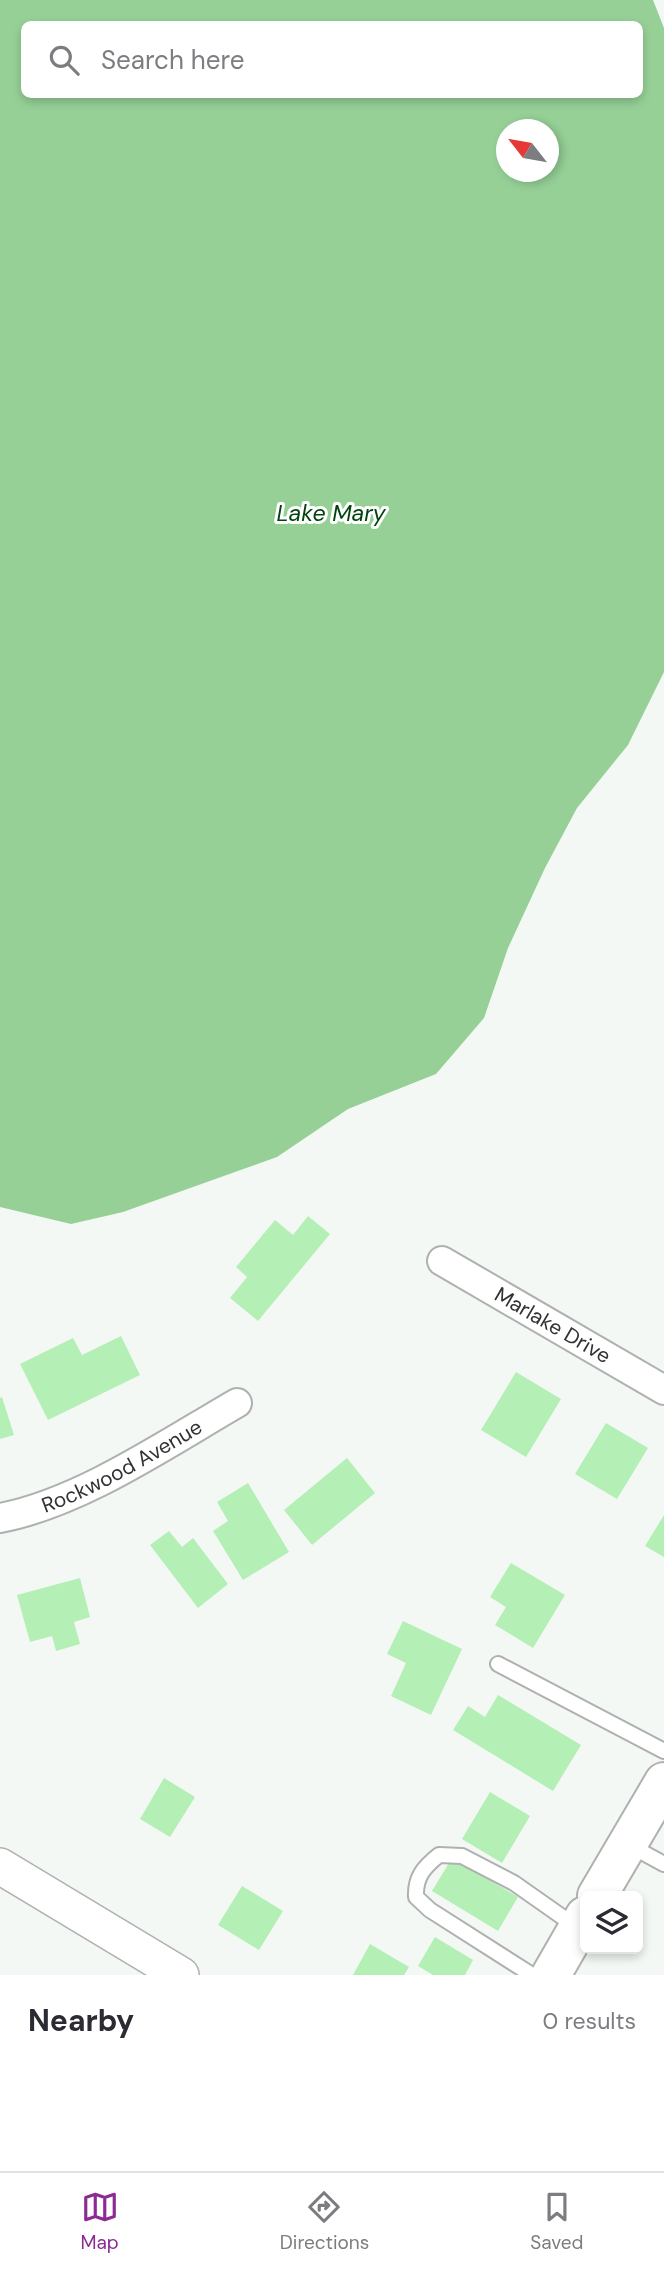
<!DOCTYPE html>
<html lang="en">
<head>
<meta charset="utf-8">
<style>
	:root { --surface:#fff; --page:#f2f2f3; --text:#2b2b33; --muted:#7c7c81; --line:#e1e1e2; --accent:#8c2b93 }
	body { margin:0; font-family:"DM Sans",sans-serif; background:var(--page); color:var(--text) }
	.controls { position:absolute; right:21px; bottom:21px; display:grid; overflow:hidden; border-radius:10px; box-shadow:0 4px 10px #0003 }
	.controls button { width:63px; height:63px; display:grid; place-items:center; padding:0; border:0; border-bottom:2px solid var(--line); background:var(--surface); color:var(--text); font:35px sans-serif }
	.compass { position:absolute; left:496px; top:119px; width:63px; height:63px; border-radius:50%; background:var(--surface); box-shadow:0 4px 10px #0003; rotate:301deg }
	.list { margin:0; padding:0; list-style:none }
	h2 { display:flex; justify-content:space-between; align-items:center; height:91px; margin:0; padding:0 28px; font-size:30px }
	h2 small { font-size:23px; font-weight:400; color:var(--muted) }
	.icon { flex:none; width:38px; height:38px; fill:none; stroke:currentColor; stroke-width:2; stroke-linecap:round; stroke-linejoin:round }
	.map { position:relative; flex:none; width:664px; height:1975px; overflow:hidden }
	.search { position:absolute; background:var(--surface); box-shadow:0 4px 10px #0003; left:21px; right:21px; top:21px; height:77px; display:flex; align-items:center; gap:18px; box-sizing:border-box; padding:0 24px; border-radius:10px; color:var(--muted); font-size:26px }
	.sheet { height:196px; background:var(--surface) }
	nav { display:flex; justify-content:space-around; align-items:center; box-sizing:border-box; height:98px; border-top:2px solid var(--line); background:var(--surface); font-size:19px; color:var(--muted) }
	nav a { display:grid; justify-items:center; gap:4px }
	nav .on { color:var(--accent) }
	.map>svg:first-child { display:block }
</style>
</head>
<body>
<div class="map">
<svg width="664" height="1975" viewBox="0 0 664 1975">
	<rect width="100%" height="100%" fill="#f4f8f4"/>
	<!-- water -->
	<path fill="#96d097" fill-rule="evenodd" d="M0 0H653L664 28V672L628 745 577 808 545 868 508 948 484 1018 436 1074 348 1109 277 1157 123 1212 71 1224 0 1207ZM24 24H640V94H24ZM506 130H548V172H506Z"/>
	<!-- building -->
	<path fill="#b4efb5" d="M308 1216 330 1234 258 1321 230 1298 247 1277 236 1267 275 1220 293 1235Z
		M121 1336 140 1375 48 1420 20 1364 73 1338 82 1355Z
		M516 1372 561 1399 526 1457 481 1430Z
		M2 1397 14 1435 0 1439V1398Z
		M606 1423 648 1448 617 1499 575 1474Z
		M347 1458 375 1493 312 1545 284 1510Z
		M248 1483 289 1552 243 1580 213 1531 228 1521 217 1502Z
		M664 1515V1557L645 1546Z
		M169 1531 182 1547 193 1538 228 1584 198 1608 150 1545Z
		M511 1563 565 1595 533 1648 495 1625 506 1607 490 1597Z
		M80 1578 90 1617 74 1622 80 1644 56 1651 52 1636 30 1642 17 1595Z
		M403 1621 462 1649 431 1715 391 1696 406 1663 387 1654Z
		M498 1695 581 1745 553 1791 453 1730 468 1706 485 1717Z
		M164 1778 195 1797 170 1837 140 1819Z
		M490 1792 530 1816 502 1863 462 1839Z
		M452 1858 518 1897 498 1931 432 1891Z
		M242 1886 283 1911 259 1950 218 1925Z
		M435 1937 473 1960 465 1975H433L418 1966Z
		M370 1944 409 1967 404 1975H353Z"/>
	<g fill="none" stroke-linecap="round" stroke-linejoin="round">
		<defs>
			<path id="service" d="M498 1664 664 1751
				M629 1845 664 1864
				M532 1975 430 1910 416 1897C415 1877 424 1867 439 1855L462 1856 514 1883 578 1928"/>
			<g id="minor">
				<path id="s1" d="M442 1261 664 1390"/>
				<path id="s2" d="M0 1518C80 1503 166 1444 237 1403"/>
			</g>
			<path id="tertiary" d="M0 1866 181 1975"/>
			<path id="secondary" d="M597 1896 664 1782
				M551 1975 585 1916"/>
		</defs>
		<!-- service casing -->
		<use href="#service" stroke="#aeb1ae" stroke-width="18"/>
		<!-- minor casing -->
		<use href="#minor" stroke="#aeb1ae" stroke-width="32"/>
		<!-- tertiary casing -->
		<use href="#tertiary" stroke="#aeb1ae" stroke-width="38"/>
		<!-- secondary casing -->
		<use href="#secondary" stroke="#aeb1ae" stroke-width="42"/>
		<!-- service -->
		<use href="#service" stroke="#fff" stroke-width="14"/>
		<!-- minor -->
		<use href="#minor" stroke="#fff" stroke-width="28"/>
		<!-- tertiary -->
		<use href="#tertiary" stroke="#fff" stroke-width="35"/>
		<!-- secondary -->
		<use href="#secondary" stroke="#fff" stroke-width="38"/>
	</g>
	<g text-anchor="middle" stroke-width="6" stroke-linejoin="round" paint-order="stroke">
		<!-- street labels -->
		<g font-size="21" fill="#313231" stroke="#fff">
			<text dy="7" stroke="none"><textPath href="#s1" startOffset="128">Marlake Drive</textPath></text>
			<text dy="7" stroke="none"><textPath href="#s2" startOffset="133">Rockwood Avenue</textPath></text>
		</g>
		<!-- water labels -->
		<g font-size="23" font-style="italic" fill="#01430d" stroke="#fff">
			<text x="331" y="521">Lake Mary</text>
		</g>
	</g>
</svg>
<div class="controls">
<button><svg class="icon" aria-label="layers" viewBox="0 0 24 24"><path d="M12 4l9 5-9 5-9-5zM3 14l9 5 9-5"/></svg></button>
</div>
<svg class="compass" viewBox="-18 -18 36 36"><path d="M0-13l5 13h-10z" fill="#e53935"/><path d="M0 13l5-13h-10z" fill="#7c7c81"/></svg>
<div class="search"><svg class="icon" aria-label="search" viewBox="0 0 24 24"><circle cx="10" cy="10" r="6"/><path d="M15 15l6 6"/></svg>Search here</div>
</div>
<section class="sheet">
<h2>Nearby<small>0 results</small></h2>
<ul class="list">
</ul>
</section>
<nav>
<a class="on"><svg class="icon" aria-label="map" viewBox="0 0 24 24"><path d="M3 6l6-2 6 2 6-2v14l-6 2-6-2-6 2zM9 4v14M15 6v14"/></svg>Map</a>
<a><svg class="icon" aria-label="directions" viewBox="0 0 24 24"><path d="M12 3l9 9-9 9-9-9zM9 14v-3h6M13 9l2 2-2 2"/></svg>Directions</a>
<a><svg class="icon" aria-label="saved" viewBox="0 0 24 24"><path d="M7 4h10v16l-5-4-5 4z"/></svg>Saved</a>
</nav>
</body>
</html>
